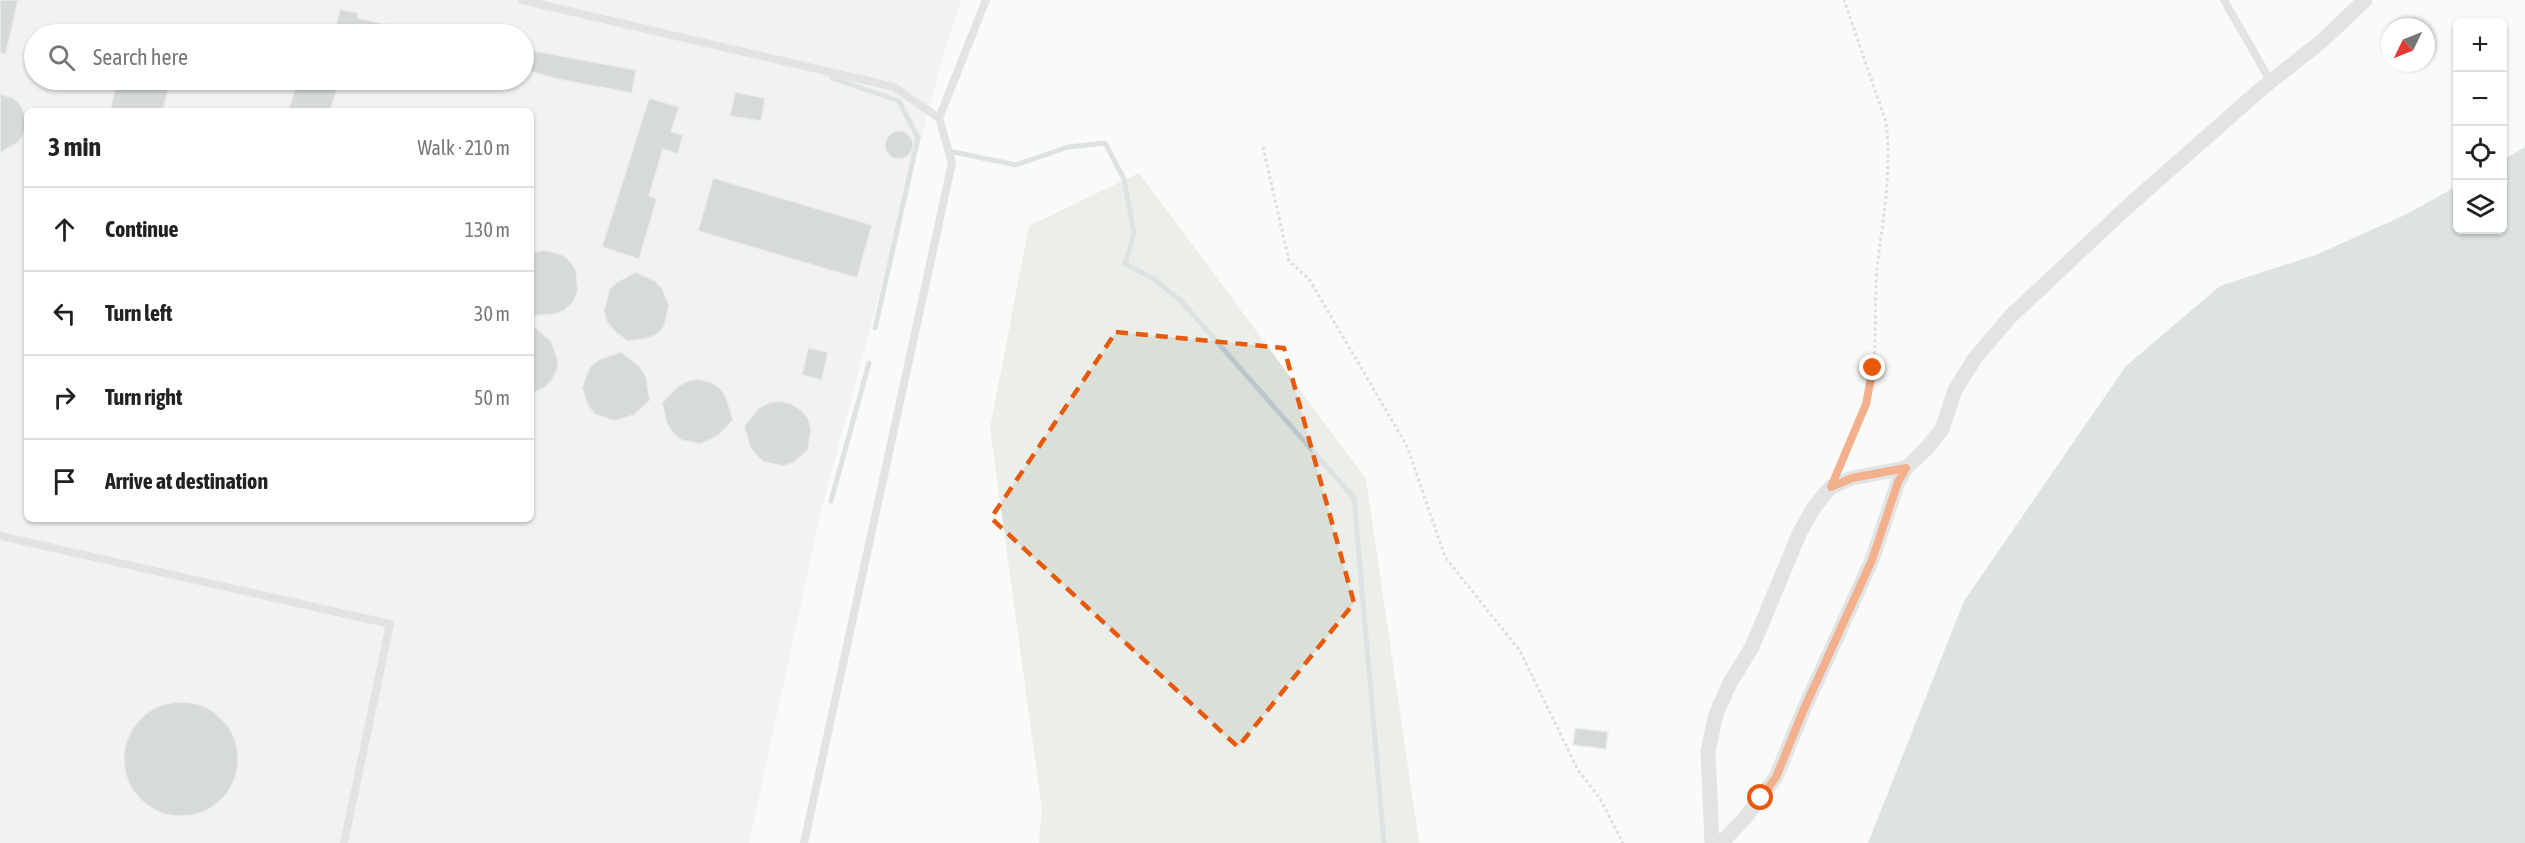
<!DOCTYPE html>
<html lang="en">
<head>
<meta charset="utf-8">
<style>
	:root { --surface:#fff; --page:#f2f2f2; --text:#222; --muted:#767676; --line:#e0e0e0 }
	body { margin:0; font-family:"Asap Condensed",sans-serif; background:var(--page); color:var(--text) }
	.controls { position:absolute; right:18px; top:18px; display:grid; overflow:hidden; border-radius:9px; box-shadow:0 2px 4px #0004 }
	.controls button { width:54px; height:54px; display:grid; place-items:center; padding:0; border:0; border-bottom:2px solid var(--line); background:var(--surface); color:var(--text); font:30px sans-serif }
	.compass { position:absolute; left:2381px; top:18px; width:54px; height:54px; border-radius:50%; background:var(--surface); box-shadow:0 2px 4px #0004; rotate:227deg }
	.stop { position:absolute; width:18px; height:18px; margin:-14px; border:4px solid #ea580c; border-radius:50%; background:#fff }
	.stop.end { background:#ea580c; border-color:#fff; box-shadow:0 2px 6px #0008 }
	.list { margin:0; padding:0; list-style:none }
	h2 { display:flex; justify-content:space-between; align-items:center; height:78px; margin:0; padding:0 24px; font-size:26px }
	h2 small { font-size:20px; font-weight:400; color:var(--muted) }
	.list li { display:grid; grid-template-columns:39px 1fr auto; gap:18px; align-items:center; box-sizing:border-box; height:84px; padding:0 24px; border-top:2px solid var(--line) }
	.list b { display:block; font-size:22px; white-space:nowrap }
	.list em { font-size:20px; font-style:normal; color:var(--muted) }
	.icon { flex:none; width:33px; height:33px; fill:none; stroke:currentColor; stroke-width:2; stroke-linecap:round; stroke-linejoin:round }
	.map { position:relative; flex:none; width:2525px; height:843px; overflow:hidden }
	.search { position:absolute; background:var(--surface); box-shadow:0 2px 4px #0004; left:24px; top:24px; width:510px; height:66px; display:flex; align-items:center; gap:15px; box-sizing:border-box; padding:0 21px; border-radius:33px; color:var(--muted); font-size:22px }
	.panel { position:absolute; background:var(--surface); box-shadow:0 2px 4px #0004; left:24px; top:108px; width:510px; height:414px; border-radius:9px }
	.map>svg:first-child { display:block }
</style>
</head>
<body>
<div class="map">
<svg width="2525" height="843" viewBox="0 0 2525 843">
	<rect width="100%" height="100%" fill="#fafaf8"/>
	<!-- built -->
	<path fill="#e8e9e9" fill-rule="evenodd" d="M0 0H961L944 53 821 511 749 843H0ZM34 34H524V80H34ZM27 111H531V519H27Z"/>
	<!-- green -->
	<path fill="#dadfd7" d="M1139 173 1366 479 1419 843H1039L1042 810 990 428 1029 226Z"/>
	<!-- water -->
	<path fill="#bbc7cb" d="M2525 147V843H1868L1964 601 2126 366 2220 286 2318 254 2407 214 2457 186 2458 230H2502L2503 160Z"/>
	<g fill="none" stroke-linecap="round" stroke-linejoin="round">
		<!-- stream -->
		<path stroke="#bbc7cb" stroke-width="5" d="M832 78 899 101 918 138 875 328
			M954 152 1016 165 1068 147 1105 143 1124 179 1134 233 1125 264 1154 279 1182 302 1354 498 1384 843
			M831 501 869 363"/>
	</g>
	<!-- building -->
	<path fill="#aab3b9" stroke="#dcdcda" stroke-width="1.5" d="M0 0H18L6 54 0 53Z
		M340 9 358 13 357 18 403 28 402 34H334Z
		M530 50 636 70 632 93 557 79 526 70Z
		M117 80H170L163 111H110Z
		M298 80H340L330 111H288Z
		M735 92 765 98 761 121 730 116Z
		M0 94 13 98 20 104 27 119 23 136 17 143 0 153Z
		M649 98 679 107 671 132 683 135 678 154 663 149 649 196 657 199 639 259 602 247Z
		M885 145a14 14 0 1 1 28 0a14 14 0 1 1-28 0Z
		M713 178 872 225 857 278 698 231Z
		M544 250 563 255 571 262 576 271 578 291 573 302 565 310 555 314 531 316V253Z
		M635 272 655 281 662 288 669 306 664 327 656 335 645 339 628 341 614 331 607 322 604 311 609 290 616 283Z
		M531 324 551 341 558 360 557 370 552 380 544 388 531 394Z
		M808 348 828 352 822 380 802 375Z
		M621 352 640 367 646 377 650 400 634 415 614 421 595 414 588 406 582 387 590 367 598 360Z
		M699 379 710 382 720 388 726 397 733 420 718 436 700 444 681 440 673 433 667 424 662 403 678 386 688 381Z
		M780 401 791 404 801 410 808 418 811 429 808 450 793 463 783 466 764 462 756 455 750 447 744 426 759 408 769 403Z
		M124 759a57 57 0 1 1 114 0a57 57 0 1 1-114 0Z
		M1575 728 1608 732 1606 749 1573 745Z"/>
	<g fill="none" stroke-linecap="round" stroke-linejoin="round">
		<!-- path -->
		<path stroke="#bbbfc2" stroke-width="3" stroke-dasharray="3 3" stroke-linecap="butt" d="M1263 147 1289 261 1309 279 1407 446 1445 557 1520 651 1578 770 1599 797 1623 843
			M1842 463C1855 432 1869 402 1873 368 1877 335 1874 301 1877 268 1883 219 1892 171 1886 122L1844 0"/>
		<!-- lane -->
		<path stroke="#c3c8cc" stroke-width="8" d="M522 0 894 87 939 118 952 163 804 843
			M2224 0 2271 82
			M939 118 986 0
			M0 536 390 624 344 843"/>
		<!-- street -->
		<path stroke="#c3c8cc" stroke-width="15" d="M1712 843 1708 751 1716 714 1730 683 1752 647 1800 532 1814 507 1831 487 1852 478 1906 468
			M1721 843 1745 818 1776 777 1804 709 1872 560 1898 482 1906 468 1926 449 1942 429 1955 390 1975 358 2010 317 2125 209 2260 90 2323 40 2365 0"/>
	</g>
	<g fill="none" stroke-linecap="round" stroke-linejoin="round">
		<!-- route -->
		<path stroke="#ea580c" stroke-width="8" d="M1761 798 1776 777 1804 709 1872 560 1898 482 1906 468 1852 478 1831 487 1866 404 1873 368"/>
	</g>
	<!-- marked area -->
	<path d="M0 0H2525V843H0ZM1116 332 1284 348 1354 603 1238 747 991 518Z" fill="#fafaf8" fill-opacity=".55" fill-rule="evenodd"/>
	<path fill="none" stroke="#e8590c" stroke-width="4.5" stroke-dasharray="12 8" stroke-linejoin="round" d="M1116 332 1284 348 1354 603 1238 747 991 518Z"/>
</svg>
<div class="controls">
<button>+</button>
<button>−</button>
<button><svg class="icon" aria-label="locate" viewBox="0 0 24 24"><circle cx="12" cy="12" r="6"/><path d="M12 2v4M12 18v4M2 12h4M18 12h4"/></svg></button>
<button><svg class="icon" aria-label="layers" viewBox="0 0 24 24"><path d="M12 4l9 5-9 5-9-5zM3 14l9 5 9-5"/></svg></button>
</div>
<svg class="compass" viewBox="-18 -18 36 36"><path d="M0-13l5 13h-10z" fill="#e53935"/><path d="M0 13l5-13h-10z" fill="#767676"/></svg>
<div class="stop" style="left:1761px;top:798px"></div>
<div class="stop end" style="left:1873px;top:368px"></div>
<div class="search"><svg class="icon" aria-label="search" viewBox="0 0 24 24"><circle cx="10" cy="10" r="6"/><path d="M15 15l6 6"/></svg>Search here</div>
<section class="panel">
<h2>3 min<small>Walk · 210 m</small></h2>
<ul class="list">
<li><svg class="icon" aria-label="ahead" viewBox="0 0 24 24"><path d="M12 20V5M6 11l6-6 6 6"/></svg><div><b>Continue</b></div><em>130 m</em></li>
<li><svg class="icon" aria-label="left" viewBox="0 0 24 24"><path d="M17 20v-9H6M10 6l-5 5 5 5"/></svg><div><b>Turn left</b></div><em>30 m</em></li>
<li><svg class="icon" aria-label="right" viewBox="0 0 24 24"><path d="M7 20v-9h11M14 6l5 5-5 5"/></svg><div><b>Turn right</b></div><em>50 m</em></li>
<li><svg class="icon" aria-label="arrive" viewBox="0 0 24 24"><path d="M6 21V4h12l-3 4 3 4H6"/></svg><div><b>Arrive at destination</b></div></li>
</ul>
</section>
</div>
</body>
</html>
